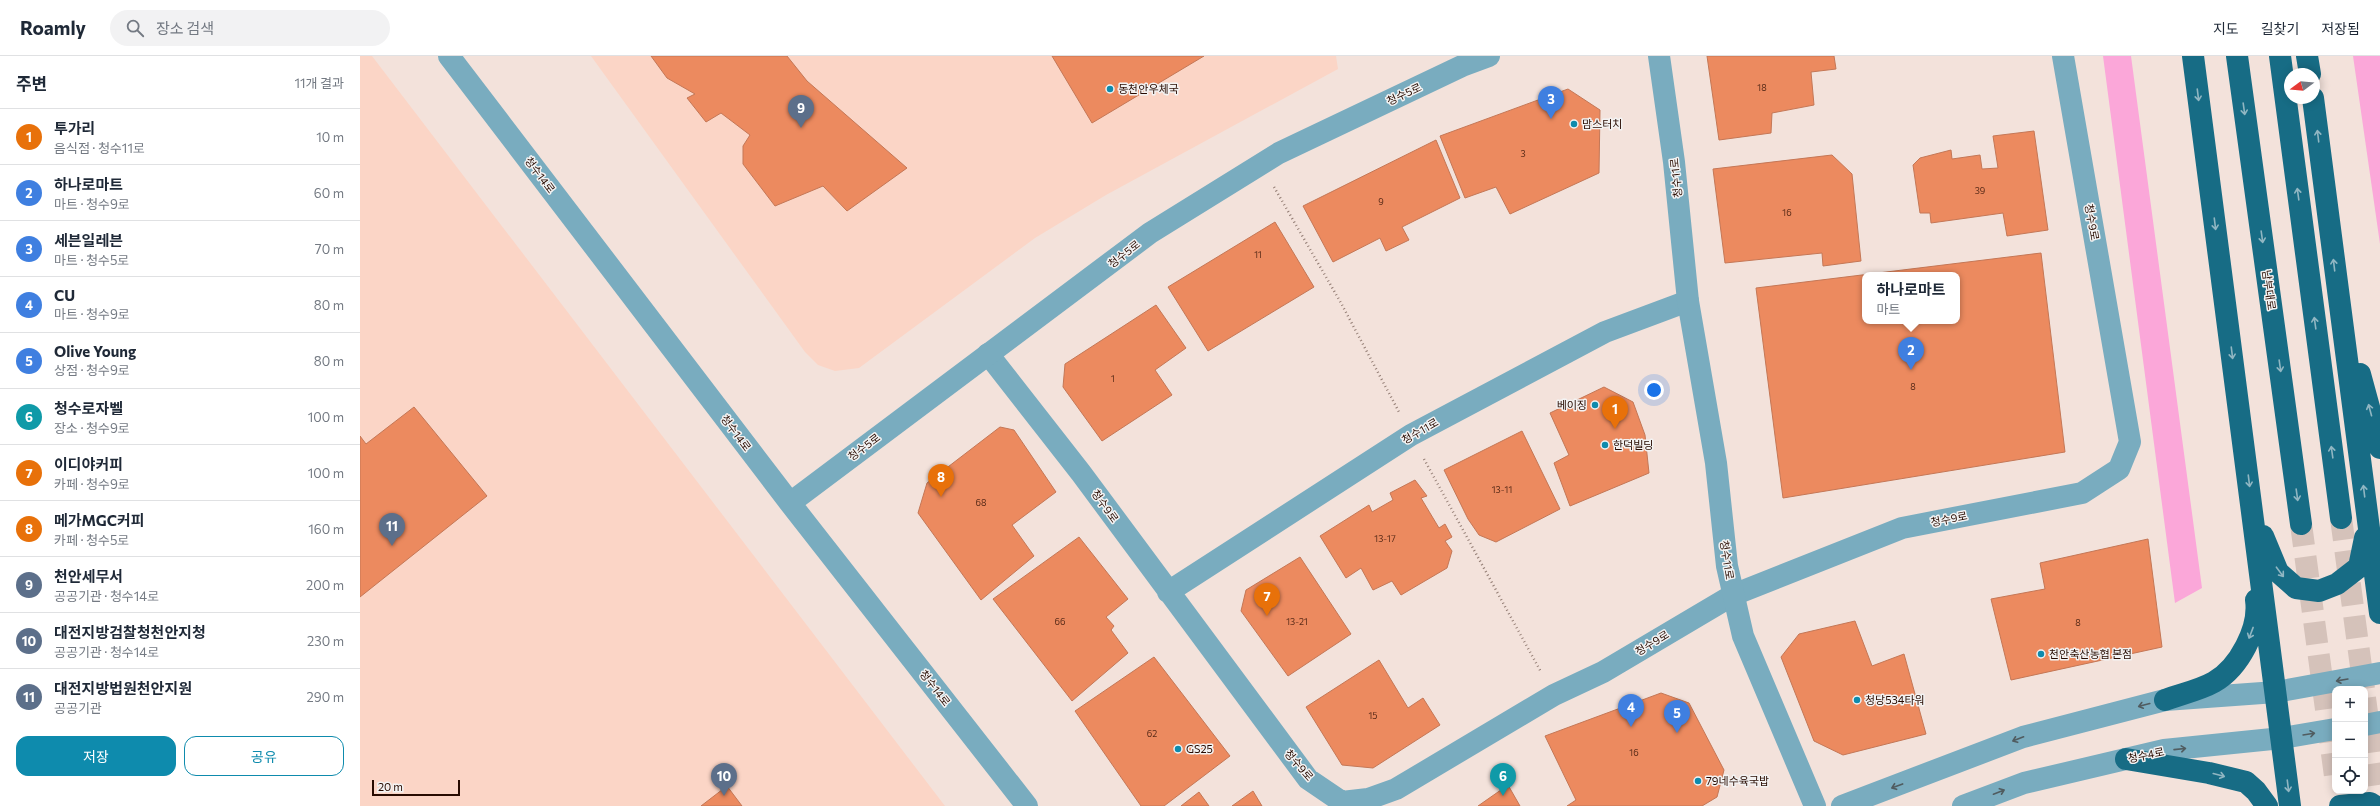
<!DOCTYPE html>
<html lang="ko">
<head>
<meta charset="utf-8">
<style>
	:root { --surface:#fff; --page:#f2f2f3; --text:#1f2937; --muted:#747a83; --line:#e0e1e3; --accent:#0e8bad }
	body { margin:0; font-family:Commissioner,"Noto Sans KR",sans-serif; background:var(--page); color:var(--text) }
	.controls { position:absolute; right:12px; bottom:12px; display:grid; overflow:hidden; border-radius:8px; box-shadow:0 2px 10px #0003 }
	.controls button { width:36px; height:36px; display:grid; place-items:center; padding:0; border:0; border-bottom:1px solid var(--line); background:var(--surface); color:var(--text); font:20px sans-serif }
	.compass { position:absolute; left:1924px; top:12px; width:36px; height:36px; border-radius:50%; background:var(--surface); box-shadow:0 2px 10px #0003; rotate:254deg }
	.scale { position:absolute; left:12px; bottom:10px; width:88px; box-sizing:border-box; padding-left:4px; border:2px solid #280b01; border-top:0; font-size:11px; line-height:14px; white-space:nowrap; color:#280b01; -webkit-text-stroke:3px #f3f3f3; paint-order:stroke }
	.you { position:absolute; left:1294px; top:334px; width:14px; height:14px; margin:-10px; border:3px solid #fff; border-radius:50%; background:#1a73e8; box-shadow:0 0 0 6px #1a73e833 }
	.badge { display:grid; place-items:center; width:26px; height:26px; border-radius:50%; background:var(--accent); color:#fff; font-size:13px; font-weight:700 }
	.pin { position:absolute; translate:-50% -33px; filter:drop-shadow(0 1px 2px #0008) }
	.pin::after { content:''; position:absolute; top:21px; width:14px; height:12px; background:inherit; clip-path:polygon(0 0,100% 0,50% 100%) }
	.popup { position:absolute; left:1502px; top:216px; width:98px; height:52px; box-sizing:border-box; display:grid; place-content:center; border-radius:8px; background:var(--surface); filter:drop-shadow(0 1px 3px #0005); font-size:13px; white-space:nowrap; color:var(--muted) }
	.popup b { font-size:15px; color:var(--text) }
	.popup::after { content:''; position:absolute; left:50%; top:100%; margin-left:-8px; border:8px solid transparent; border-top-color:var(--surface) }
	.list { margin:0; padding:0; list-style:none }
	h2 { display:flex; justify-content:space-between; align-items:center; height:52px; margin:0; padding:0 16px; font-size:17px }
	h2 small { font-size:13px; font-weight:400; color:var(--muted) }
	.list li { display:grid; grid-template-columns:26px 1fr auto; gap:12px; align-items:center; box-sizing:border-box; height:56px; padding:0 16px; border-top:1px solid var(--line) }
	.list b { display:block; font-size:15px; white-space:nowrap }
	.list p { margin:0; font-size:13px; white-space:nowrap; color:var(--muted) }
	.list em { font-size:13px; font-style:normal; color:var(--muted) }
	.actions { display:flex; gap:8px; padding:12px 16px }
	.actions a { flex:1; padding:9px 0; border:1px solid var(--accent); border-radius:12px; text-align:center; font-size:14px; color:var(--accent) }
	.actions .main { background:var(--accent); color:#fff }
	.icon { flex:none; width:22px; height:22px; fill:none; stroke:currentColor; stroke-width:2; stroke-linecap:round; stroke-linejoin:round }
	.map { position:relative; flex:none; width:2020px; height:750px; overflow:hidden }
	header { display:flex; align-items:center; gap:24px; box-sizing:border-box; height:56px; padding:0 20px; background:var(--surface); border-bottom:1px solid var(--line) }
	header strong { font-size:19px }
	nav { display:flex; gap:22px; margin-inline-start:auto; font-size:14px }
	.search { width:280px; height:36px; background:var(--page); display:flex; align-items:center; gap:10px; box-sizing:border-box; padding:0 14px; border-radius:22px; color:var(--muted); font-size:15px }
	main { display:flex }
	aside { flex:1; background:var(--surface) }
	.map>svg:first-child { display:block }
</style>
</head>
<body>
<header>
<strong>Roamly</strong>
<div class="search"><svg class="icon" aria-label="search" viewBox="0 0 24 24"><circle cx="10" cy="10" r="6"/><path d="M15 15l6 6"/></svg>장소 검색</div>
<nav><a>지도</a><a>길찾기</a><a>저장됨</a></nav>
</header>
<main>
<aside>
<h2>주변<small>11개 결과</small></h2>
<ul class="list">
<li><span class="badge" style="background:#e8710a">1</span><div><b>투가리</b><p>음식점 · 청수11로</p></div><em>10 m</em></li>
<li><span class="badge" style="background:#3f7fe0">2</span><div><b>하나로마트</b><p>마트 · 청수9로</p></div><em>60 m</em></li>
<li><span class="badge" style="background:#3f7fe0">3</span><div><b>세븐일레븐</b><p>마트 · 청수5로</p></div><em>70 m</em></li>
<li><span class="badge" style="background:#3f7fe0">4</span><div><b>CU</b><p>마트 · 청수9로</p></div><em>80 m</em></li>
<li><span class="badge" style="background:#3f7fe0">5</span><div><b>Olive Young</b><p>상점 · 청수9로</p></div><em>80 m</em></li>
<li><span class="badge" style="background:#0f9aa8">6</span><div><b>청수로자벨</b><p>장소 · 청수9로</p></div><em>100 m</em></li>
<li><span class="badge" style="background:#e8710a">7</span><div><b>이디야커피</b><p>카페 · 청수9로</p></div><em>100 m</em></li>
<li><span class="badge" style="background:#e8710a">8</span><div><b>메가MGC커피</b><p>카페 · 청수5로</p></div><em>160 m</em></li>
<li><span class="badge" style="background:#5c6f8a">9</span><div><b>천안세무서</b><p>공공기관 · 청수14로</p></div><em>200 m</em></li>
<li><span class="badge" style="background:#5c6f8a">10</span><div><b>대전지방검찰청천안지청</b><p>공공기관 · 청수14로</p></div><em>230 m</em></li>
<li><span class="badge" style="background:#5c6f8a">11</span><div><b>대전지방법원천안지원</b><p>공공기관</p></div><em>290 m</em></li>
</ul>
<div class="actions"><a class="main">저장</a><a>공유</a></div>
</aside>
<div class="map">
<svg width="2020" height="750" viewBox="0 0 2020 750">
	<rect width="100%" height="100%" fill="#f3e2db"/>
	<!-- built -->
	<path fill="#fbd5c6" d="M0 0H12L585 750H0Z
		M231 0H976L978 13 746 139 675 182 499 312 475 315 458 309 445 296Z"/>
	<!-- green -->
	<path fill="#fba7d9" d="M1743 0H1771L1842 532 1815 547Z
		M1993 0H2020V188Z"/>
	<!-- building -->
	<path fill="#ec8a5f" stroke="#c47756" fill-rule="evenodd" d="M291 0H427L447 25 547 112 487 155 463 130 415 150 383 108V90L390 79 361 57 346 66 327 42 335 38 307 22Z
		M692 0H844L732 67Z
		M1347 0H1474L1476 13 1451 16 1454 49 1412 57 1411 77 1359 84Z
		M1208 33 1240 54 1239 117 1150 158 1136 131 1105 142 1080 80Z
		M1674 75 1688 174 1647 180 1643 157 1571 167 1570 157H1560L1553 109 1560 102 1591 94 1592 103 1620 99 1622 113 1638 112 1633 80Z
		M1076 84 1100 142 1042 171 1049 184 1026 195 1020 182 973 206 943 150Z
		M1472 99 1492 118 1501 205 1463 210 1462 197 1365 207 1353 113Z
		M915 166 954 231 848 295 808 231Z
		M1681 197 1705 396 1423 442 1396 232ZM1505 219H1597V265H1505Z
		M796 249 826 292 795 314 812 339 742 385 703 331 705 308Z
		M1244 331 1273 346 1285 379 1289 417 1210 450 1194 407 1209 399 1190 357Z
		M54 351 127 440 0 541V380L6 388Z
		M640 371 654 374 696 436 652 469 674 500 621 544 558 457 567 427Z
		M1162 375 1200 453 1136 486 1119 479 1108 463 1084 414Z
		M1055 424 1067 440 1061 442 1079 472 1085 468 1092 481 1085 485 1092 495 1087 512 1041 539 1032 525 1013 534 1001 512 986 522 960 480 1009 449 1012 456 1033 444 1030 437Z
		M719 481 768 543 746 561 754 570 751 574 768 597 712 645 633 543Z
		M1788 483 1802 591 1651 624 1631 543 1685 533 1680 507Z
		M940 501 991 578 928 620 881 555 886 534Z
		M1495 565 1512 610 1544 598 1566 678 1483 699 1454 685 1421 601 1439 578Z
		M794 601 870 700 804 750H781L715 655Z
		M1019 604 1048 652 1063 642 1080 669 1013 712 982 709 946 651Z
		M1301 637 1329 647 1364 714 1357 741 1342 750H1207L1216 744 1185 680Z
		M1148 729 1160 750H1118Z
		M367 730 382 750H341Z
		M893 735 902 750H872Z
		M839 736 849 750H821Z"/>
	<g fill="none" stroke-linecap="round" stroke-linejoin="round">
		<!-- trunk-tunnel -->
		<path stroke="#d5c2ba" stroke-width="22" stroke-dasharray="22 11" stroke-linecap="butt" d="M1981 462 2004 633
			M1941 468 1975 720
			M2005 642 2020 750"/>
		<!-- path -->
		<path stroke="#957f76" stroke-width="2.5" stroke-dasharray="1 3" stroke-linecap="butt" d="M914 131 981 247 1039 356
			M1064 403 1181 616"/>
		<!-- minor -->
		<path stroke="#79acbf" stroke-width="22" d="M628 298 721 417 948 723 982 746 1008 743 1036 733 1194 639 1243 616 1373 539 1542 472 1722 437 1759 413 1770 386 1703 0
			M808 536 1051 379 1245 276 1328 245"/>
		<!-- tertiary -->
		<path stroke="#79acbf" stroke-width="22" d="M89 0 430 447 667 750
			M1299 0 1314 106 1328 245 1356 407 1367 510 1383 580 1455 750
			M430 447 790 177 919 97 1102 10 1129 0
			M2005 669 2020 666
			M1482 750 1663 681 1805 644 1916 636 2020 617
			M1603 750 1664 727 1804 694 1922 682 1975 673"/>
		<!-- trunk -->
		<path stroke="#176c85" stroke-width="22" d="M1833 0 1930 750
			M1877 0 1941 468
			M1920 0 1981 462
			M1947 0 1950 18
			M1953 42 2020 557
			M2000 318 2020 392
			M1903 480 1918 516 1936 532 1959 535 1977 528 1999 511 2005 482
			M1805 644C1821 638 1840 634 1854 626 1879 612 1900 572 1896 544
			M1766 703 1849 717 1886 726 1896 735 1907 750
			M1980 750 2010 747 2015 750"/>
	</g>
	<!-- one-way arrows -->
	<defs><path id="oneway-shaft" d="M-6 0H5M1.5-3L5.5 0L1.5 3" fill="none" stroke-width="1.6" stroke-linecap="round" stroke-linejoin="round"/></defs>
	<g stroke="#90b6c2">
		<use href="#oneway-shaft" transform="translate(1838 39) rotate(83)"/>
		<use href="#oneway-shaft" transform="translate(1884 53) rotate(82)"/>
		<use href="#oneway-shaft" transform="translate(1958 80) rotate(-97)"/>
		<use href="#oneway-shaft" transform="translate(1938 138) rotate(-98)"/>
		<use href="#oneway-shaft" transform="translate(1855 168) rotate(83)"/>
		<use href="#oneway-shaft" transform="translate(1902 181) rotate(82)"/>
		<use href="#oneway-shaft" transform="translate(1974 209) rotate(-97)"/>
		<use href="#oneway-shaft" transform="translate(1955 267) rotate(-98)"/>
		<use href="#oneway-shaft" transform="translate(1872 297) rotate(83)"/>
		<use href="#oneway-shaft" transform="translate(1920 310) rotate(82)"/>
		<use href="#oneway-shaft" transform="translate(2010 354) rotate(-105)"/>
		<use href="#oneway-shaft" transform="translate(1972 396) rotate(-98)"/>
		<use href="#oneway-shaft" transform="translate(1889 425) rotate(83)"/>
		<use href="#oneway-shaft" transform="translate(2004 435) rotate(-97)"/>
		<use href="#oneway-shaft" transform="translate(1937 439) rotate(82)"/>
		<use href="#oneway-shaft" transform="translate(1920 516) rotate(53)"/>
		<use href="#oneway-shaft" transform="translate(1891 577) rotate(111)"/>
		<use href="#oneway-shaft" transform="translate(1859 719) rotate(15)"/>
		<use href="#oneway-shaft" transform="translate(1928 730) rotate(83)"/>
	</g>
	<g stroke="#505c60">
		<use href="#oneway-shaft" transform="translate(1982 624) rotate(170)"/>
		<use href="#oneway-shaft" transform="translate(1784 649) rotate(165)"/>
		<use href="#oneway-shaft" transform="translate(1949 678) rotate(-9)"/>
		<use href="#oneway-shaft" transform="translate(1658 683) rotate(159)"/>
		<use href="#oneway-shaft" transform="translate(1820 693) rotate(-6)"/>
		<use href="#oneway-shaft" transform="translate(1537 730) rotate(160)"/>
		<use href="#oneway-shaft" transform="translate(1639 736) rotate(-21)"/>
	</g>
	<!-- markers -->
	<g fill="#0e8bad" stroke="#f3f3f3" stroke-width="1.5">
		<circle cx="750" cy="33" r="4"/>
		<circle cx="1214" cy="68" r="4"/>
		<circle cx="1235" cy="349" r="4"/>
		<circle cx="1245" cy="389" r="4"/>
		<circle cx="1681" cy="598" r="4"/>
		<circle cx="1497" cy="644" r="4"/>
		<circle cx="818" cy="693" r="4"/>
		<circle cx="1338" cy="725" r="4"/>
	</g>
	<g text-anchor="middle" stroke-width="3" stroke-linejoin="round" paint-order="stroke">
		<!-- number labels -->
		<g font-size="9" fill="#592b18">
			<text x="1402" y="35">18</text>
			<text x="1163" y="101">3</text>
			<text x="1620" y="138">39</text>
			<text x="1021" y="149">9</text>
			<text x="1427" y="160">16</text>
			<text x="898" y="202">11</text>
			<text x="753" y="326">1</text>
			<text x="1553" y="334">8</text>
			<text x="1142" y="437">13-11</text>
			<text x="621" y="450">68</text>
			<text x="1025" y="486">13-17</text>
			<text x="700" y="569">66</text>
			<text x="937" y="569">13-21</text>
			<text x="1718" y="570">8</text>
			<text x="1013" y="663">15</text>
			<text x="792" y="681">62</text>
			<text x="1274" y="700">16</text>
		</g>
		<!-- poi labels -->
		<g font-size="11" fill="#280b01" stroke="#f3f3f3" text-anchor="start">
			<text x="758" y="37">동천안우체국</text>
			<text x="1222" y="72">맘스터치</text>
			<text x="1227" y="353" text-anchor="end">베이징</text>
			<text x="1253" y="393">한덕빌딩</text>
			<text x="1689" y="602">천안축산농협 본점</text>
			<text x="1505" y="648">청당534타워</text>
			<text x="826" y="697">GS25</text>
			<text x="1346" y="729">79네수육국밥</text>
		</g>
		<!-- street labels -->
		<g font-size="11" fill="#280b01" stroke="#f3f3f3">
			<text transform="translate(1044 38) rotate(-25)" y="4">청수5로</text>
			<text transform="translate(180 119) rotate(53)" y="4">청수14로</text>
			<text transform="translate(1316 122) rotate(-96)" y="4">청수11로</text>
			<text transform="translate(1732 166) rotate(80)" y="4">청수9로</text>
			<text transform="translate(764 198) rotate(-38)" y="4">청수5로</text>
			<text transform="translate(1909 234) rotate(82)" y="4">남부대로</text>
			<text transform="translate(1060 375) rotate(-30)" y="4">청수11로</text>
			<text transform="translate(376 377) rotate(53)" y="4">청수14로</text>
			<text transform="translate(504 391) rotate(-37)" y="4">청수5로</text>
			<text transform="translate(745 450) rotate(54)" y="4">청수9로</text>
			<text transform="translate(1589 463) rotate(-11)" y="4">청수9로</text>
			<text transform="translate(1367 504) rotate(81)" y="4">청수11로</text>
			<text transform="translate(1292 587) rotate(-31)" y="4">청수9로</text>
			<text transform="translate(575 632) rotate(52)" y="4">청수14로</text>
			<text transform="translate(1786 699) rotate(-12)" y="4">청수4로</text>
			<text transform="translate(939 709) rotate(49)" y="4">청수9로</text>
		</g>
	</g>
</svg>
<div class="controls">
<button>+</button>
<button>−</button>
<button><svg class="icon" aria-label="locate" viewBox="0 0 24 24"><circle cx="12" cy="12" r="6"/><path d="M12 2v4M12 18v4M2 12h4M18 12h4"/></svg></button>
</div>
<svg class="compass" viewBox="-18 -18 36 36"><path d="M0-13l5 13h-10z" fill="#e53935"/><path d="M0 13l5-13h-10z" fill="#747a83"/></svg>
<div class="scale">20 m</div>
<div class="you"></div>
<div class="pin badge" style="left:1255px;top:373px;background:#e8710a">1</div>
<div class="pin badge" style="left:1551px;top:314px;background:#3f7fe0">2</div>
<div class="popup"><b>하나로마트</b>마트</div>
<div class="pin badge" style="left:1191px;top:63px;background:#3f7fe0">3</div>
<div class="pin badge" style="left:1271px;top:671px;background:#3f7fe0">4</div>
<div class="pin badge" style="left:1317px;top:677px;background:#3f7fe0">5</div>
<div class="pin badge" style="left:1143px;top:740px;background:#0f9aa8">6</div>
<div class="pin badge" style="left:907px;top:560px;background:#e8710a">7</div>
<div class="pin badge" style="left:581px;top:441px;background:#e8710a">8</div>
<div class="pin badge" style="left:441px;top:72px;background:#5c6f8a">9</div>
<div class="pin badge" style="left:364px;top:740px;background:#5c6f8a">10</div>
<div class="pin badge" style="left:32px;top:490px;background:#5c6f8a">11</div>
</div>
</main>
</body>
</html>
